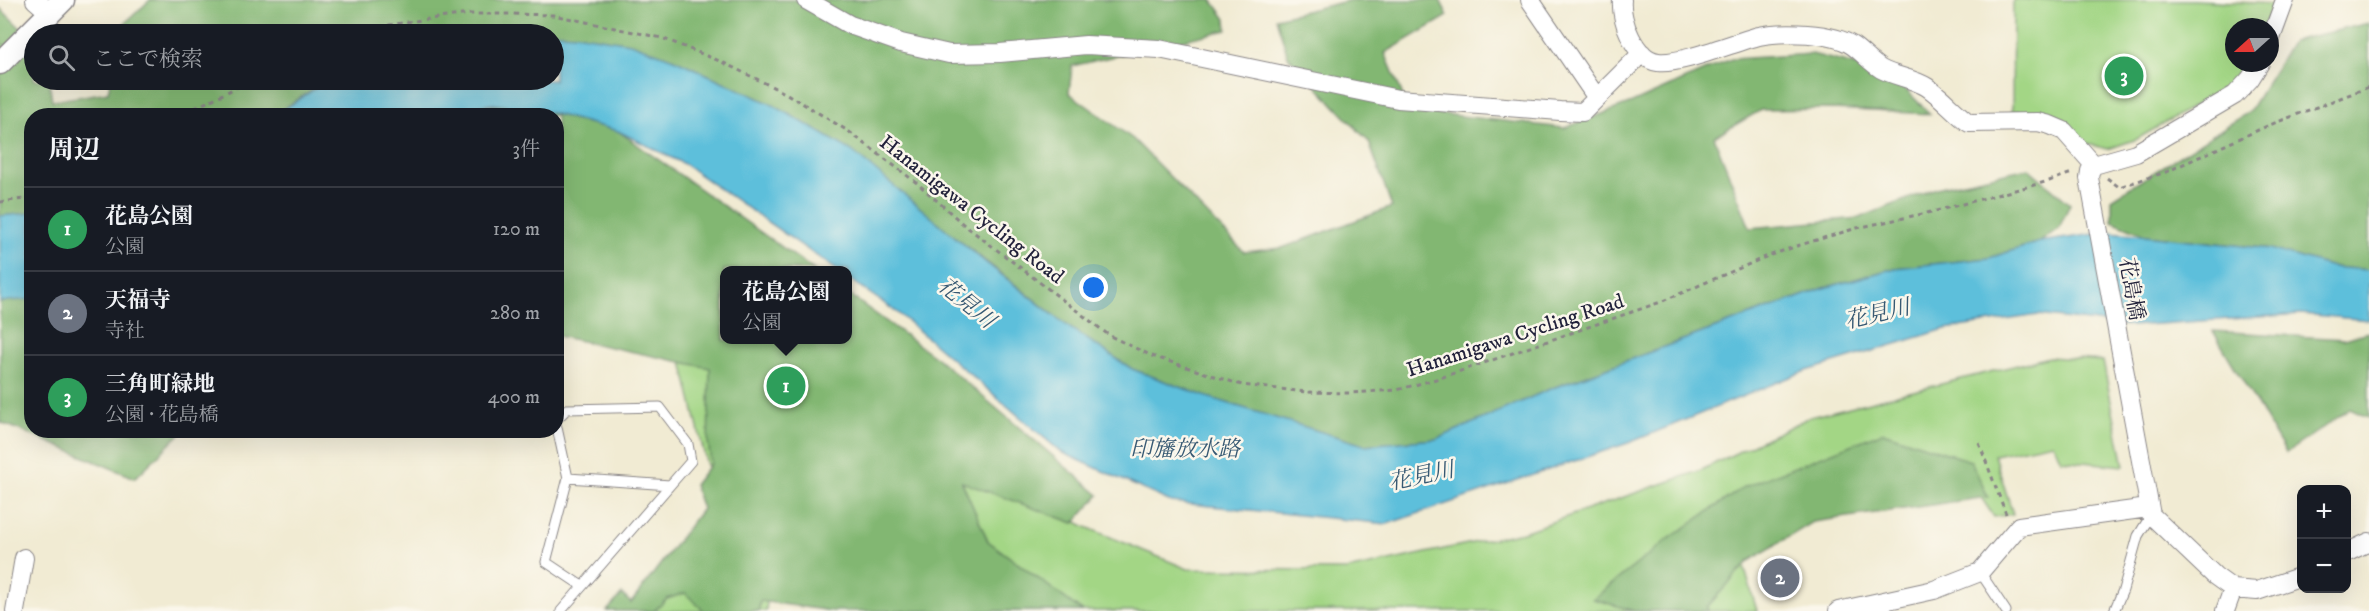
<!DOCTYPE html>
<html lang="ja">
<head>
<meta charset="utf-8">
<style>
	:root { --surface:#171b24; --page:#242831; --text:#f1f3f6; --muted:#9ea1a6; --line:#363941; --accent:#0f766e }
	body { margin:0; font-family:"IM FELL DW Pica","Noto Serif JP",serif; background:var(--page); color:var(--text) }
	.controls { position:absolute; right:18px; bottom:18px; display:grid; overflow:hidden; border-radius:12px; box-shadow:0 6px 24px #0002 }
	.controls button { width:54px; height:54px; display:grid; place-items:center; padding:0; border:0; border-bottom:2px solid var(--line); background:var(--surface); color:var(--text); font:30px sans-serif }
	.compass { position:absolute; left:2225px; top:18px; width:54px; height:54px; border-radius:50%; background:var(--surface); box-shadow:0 6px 24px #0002; rotate:249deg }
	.you { position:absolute; left:1094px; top:288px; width:21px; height:21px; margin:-15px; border:4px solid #fff; border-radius:50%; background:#1a73e8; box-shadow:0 0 0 9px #1a73e833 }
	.badge { display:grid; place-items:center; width:39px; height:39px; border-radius:50%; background:var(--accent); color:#fff; font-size:20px; font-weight:700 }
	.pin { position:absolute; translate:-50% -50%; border:3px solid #fff; box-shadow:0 2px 6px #0006 }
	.popup { position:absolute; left:720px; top:266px; width:132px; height:78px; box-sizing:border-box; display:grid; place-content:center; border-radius:12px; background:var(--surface); filter:drop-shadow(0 2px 4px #0005); font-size:20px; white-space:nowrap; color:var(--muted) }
	.popup b { font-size:22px; color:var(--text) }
	.popup::after { content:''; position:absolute; left:50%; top:100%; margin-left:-12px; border:12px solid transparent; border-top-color:var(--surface) }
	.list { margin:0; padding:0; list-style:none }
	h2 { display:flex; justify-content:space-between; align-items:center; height:78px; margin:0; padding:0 24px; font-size:26px }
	h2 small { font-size:20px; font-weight:400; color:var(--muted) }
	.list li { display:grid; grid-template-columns:39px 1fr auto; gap:18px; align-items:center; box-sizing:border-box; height:84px; padding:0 24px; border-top:2px solid var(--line) }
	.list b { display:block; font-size:22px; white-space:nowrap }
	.list p { margin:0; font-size:20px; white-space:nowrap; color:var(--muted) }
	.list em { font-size:20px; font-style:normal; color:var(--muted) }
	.icon { flex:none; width:33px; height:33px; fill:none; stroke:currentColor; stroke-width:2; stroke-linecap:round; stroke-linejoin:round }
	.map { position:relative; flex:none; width:2369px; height:611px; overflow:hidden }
	.search { position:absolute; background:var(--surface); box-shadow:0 6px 24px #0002; left:24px; top:24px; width:540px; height:66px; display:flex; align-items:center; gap:15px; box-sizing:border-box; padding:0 21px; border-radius:33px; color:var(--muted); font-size:22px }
	.panel { position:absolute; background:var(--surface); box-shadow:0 6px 24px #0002; left:24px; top:108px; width:540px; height:330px; border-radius:24px }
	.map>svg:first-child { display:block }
</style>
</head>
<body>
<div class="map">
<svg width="2369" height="611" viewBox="0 0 2369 611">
	<rect width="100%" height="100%" fill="#fbf7ec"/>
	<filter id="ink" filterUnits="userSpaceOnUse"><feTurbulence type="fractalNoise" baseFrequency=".0167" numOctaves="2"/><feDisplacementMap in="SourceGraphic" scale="12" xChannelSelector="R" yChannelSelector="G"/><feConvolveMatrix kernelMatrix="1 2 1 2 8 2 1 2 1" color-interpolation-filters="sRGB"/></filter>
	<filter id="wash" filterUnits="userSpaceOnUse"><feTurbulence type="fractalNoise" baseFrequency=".008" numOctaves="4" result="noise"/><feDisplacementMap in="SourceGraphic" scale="24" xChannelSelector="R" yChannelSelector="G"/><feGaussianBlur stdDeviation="1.35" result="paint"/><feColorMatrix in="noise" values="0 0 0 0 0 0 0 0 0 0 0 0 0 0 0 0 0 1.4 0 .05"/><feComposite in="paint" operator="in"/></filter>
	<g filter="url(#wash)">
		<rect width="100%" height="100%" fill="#f1ebd3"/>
		<!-- green -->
		<path fill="#a3d685" stroke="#627c60" stroke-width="1.5" d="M2013 0H2193L2272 4 2264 27H2234V63H2245L2225 88 2137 139 2108 149 2087 144 2052 114 2012 111Z
			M724 270V340L1086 527 1188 569 1347 570 1523 532 1699 471 1810 417 2049 357 2103 361 2124 466 2061 460 2053 443 1994 455 2013 514 1994 517 1952 454 1890 443 1736 538 1757 611H1589L1534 607 1509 611H878L768 592 766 611H644L717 507 676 337Z"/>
		<!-- forest -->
		<path fill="#82b772" stroke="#526c56" stroke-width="1.5" d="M150 0H1212L1226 19 1227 30 1072 66 1069 93 1133 139 1244 252 1282 248 1392 207 1369 142 1288 56 1276 18 1351 0H1440L1448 16 1385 53 1409 110 1564 128 1632 103 1731 59 1812 54 1890 74 1930 114 1832 109 1761 110 1714 137 1750 228 1859 218 1936 188 2028 168 2070 204 2059 228 2040 242 1989 258 1895 268 1821 289 1550 389 1437 439 1364 445 1204 396 1132 369 1070 328 955 237 852 151 773 105 674 59 630 43 575 34H122L124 24Z
			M0 8 34 41V80H49L52 101 108 92 111 80H328L274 115 32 116 31 213 0 216Z
			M2369 23V270L2332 267 2270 249 2145 235 2112 221V199L2249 112 2292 41Z
			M502 105 544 111 618 131 814 270H724V340H848V294L937 358 1099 495 1074 523 962 482 988 541 1082 611H832L760 601 759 611H704L685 593 667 599 654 611H607L622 594 631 603 702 509 694 485 711 463 708 442 710 368 557 336 556 116H439L455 109Z
			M31 295 32 430 183 431 135 478 0 422V302Z
			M2213 331 2345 339 2369 332V418L2350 409 2286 453Z
			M1883 432 1971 461 1988 497 1813 522 1749 561 1707 607 1708 611H1634L1593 599 1667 540 1744 487Z"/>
		<!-- water -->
		<path fill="#5dbfdb" stroke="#40708b" stroke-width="1.5" d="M516 30 575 34 630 43 674 59 773 105 852 151 985 262 1070 328 1132 369 1204 396 1364 445 1437 439 1550 389 1821 289 1895 268 1989 258 2040 242 2109 232 2145 235 2270 249 2332 267 2369 270V320L2301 314 2130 326 2038 315 1945 329 1800 373 1631 442 1387 524 1171 502 1061 452 898 313 848 278V270H837L684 164 618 131 544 111 493 104 455 109 439 115 274 116 328 80H554V34H452Z
			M31 213V299L0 302V216Z"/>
	</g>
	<g filter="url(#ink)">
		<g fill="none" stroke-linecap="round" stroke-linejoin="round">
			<defs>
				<path id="service" d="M556 420 567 409 660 407 688 444 691 461 561 611
					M556 423 568 478 546 562 582 586
					M568 478 670 485
					M1980 572 2006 611
					M2114 611 2123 590 2138 536 2151 515"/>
				<path id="minor" d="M35 0 51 14
					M806 0 850 25 901 43 949 54 1000 53 1086 45 1159 49 1398 99 1560 111 1583 112 1642 53
					M1530 0 1597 98
					M1622 0C1620 20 1635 59 1658 62 1680 65 1735 42 1759 36 1782 31 1833 32 1853 46 1863 53 1871 63 1881 69 1896 77 1913 78 1927 87 1942 97 1954 112 1969 123L2038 122 2050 125 2064 131 2094 165
					M2270 41 2285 0
					M2260 63 2250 79 2235 95 2136 153 2094 165 2090 171 2089 178 2151 515 2215 576 2233 589 2257 591 2302 576
					M2346 553 2369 542
					M15 611 24 558
					M1838 611 1934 590 1980 572 2019 526 2148 508
					M2225 611 2233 589"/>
				<path id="tertiary" d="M0 63 63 0"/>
			</defs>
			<!-- service casing -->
			<use href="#service" stroke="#8a8687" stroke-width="11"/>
			<!-- minor casing -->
			<use href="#minor" stroke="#8a8687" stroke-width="20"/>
			<!-- tertiary casing -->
			<use href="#tertiary" stroke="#8a8687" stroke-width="25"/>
			<!-- path -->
			<path stroke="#8a8687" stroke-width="3" stroke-dasharray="4.5 4.5" stroke-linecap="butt" d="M363 34 389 25 421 20 470 14H509L553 15 662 38 722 62 787 94 848 131 917 183 963 224 1110 336 1152 356 1242 385 1306 392 1350 393 1397 390 1443 377 1658 303 1768 256 1800 245 1857 228 1936 211 2049 181 2072 173
				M179 116 251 80
				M2107 178 2119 187 2166 172 2267 126 2369 87
				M0 202 32 198
				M1979 443 2006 514"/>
			<!-- service -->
			<use href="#service" stroke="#fff" stroke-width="9"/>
			<!-- minor -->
			<use href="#minor" stroke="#fff" stroke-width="18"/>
			<!-- tertiary -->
			<use href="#tertiary" stroke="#fff" stroke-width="22"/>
		</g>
	</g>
	<g text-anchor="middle" stroke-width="5" stroke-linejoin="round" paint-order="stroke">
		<!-- street labels -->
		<g font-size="21" fill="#22223b" stroke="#fbf7ec">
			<text transform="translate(972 209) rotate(38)" y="7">Hanamigawa Cycling Road</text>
			<text transform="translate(2132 289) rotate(80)" y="7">花島橋</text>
			<text transform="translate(1515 335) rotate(-18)" y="7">Hanamigawa Cycling Road</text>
		</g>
		<!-- water labels -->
		<g font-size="22" font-style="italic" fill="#375973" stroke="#fbf7ec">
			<text transform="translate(967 302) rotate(39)" y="8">花見川</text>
			<text transform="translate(1877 313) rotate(-13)" y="8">花見川</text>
			<text x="1185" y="456">印旛放水路</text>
			<text transform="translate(1421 475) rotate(-12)" y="8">花見川</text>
		</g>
	</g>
</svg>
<div class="controls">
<button>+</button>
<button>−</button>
</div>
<svg class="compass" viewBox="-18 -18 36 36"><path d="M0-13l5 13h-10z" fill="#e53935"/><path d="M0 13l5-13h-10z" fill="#9ea1a6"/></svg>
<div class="you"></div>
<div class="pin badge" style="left:786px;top:386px;background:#2e9e5b">1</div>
<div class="popup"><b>花島公園</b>公園</div>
<div class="pin badge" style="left:1780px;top:578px;background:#6b7280">2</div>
<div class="pin badge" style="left:2124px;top:76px;background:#2e9e5b">3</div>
<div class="search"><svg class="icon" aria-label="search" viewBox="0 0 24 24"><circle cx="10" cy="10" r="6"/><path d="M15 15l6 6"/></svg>ここで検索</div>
<section class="panel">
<h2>周辺<small>3件</small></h2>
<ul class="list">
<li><span class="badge" style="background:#2e9e5b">1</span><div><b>花島公園</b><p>公園</p></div><em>120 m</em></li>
<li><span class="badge" style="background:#6b7280">2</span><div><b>天福寺</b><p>寺社</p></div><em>280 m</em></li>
<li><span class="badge" style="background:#2e9e5b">3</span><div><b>三角町緑地</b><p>公園 · 花島橋</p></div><em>400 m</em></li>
</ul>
</section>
</div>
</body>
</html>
